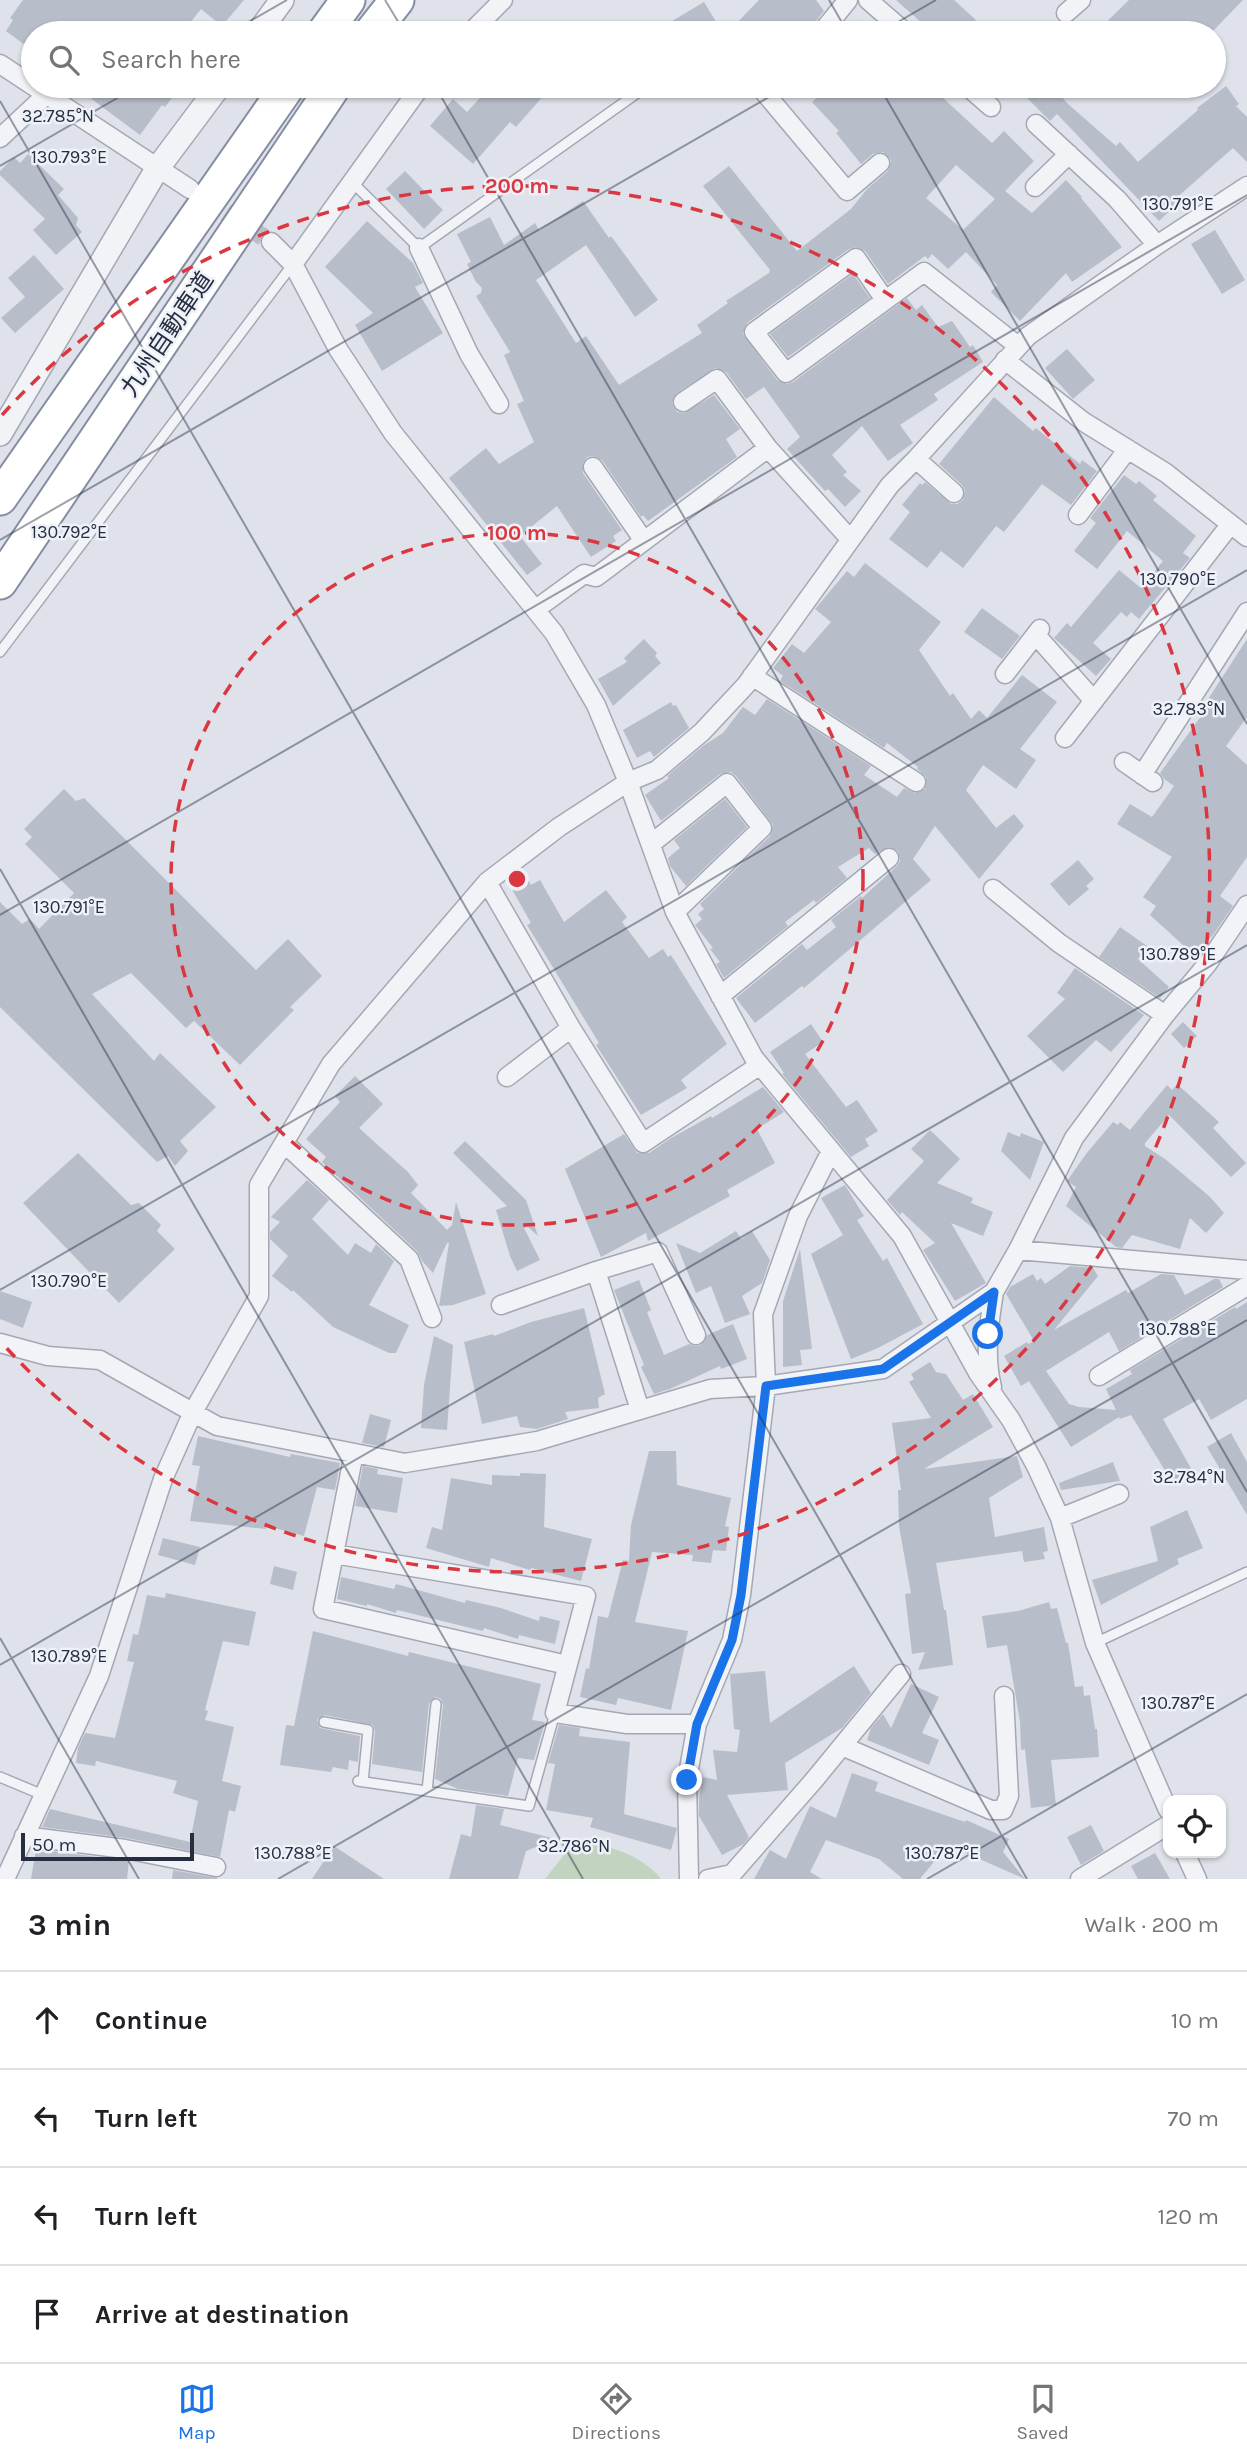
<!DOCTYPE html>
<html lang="en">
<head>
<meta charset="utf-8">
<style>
	:root { --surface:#fff; --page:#f6f6f6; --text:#202124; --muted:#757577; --line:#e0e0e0; --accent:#1a73e8 }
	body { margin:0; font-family:Karla,"Noto Sans JP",sans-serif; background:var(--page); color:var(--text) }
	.controls { position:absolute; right:21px; bottom:21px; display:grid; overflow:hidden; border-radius:14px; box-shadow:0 2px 5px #0004 }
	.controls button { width:63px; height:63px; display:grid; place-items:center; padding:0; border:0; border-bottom:2px solid var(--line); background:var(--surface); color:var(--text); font:35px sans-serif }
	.scale { position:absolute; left:21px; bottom:18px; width:173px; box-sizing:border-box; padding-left:7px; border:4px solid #262e42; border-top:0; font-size:19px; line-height:24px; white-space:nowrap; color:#262e42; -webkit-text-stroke:5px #eef1f7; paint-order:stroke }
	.stop { position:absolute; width:21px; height:21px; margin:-16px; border:5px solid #1a73e8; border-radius:50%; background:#fff }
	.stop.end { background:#1a73e8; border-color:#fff; box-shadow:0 2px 7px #0008 }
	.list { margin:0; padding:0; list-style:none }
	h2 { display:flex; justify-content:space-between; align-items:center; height:91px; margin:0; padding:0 28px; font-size:30px }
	h2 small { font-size:23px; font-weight:400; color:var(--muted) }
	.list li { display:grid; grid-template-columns:46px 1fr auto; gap:21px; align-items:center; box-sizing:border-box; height:98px; padding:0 28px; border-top:2px solid var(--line) }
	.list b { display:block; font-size:26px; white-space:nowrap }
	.list em { font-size:23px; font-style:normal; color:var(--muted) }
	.icon { flex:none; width:38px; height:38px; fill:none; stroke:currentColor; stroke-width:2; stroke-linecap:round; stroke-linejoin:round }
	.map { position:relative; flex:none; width:1247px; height:1879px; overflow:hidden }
	.search { position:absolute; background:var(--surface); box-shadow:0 2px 5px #0004; left:21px; right:21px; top:21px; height:77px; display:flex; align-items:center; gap:18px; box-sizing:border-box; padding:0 24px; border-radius:38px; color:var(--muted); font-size:26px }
	.sheet { height:483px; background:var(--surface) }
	nav { display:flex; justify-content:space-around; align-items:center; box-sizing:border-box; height:98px; border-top:2px solid var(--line); background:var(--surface); font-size:19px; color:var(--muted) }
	nav a { display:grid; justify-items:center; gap:4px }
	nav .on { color:var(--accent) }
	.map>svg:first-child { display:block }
</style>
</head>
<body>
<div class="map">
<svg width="1247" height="1879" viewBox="0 0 1247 1879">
	<rect width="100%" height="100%" fill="#dfe2ea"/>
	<!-- green -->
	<path fill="#c2d4bf" d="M575 1841C607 1845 640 1853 661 1879H545Z"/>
	<!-- building -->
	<path fill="#b8bdca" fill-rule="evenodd" d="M23 0H244L222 26 201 9 182 33H33V51L6 31 13 20 10 18Z
		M759 0H816L824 11 812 26 810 33H727Z
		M896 0H954L976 20 964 33H933Z
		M1129 0H1243L1211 33H1095Z
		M704 2 723 33H652Z
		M74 86H181L165 107 162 105 140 135Z
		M491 86H535L544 95 516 127 510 122 473 164 430 126 453 99 467 112Z
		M830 86H930L992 143 1004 131 1034 161 1005 191 1032 213 1066 180 1082 197 1081 198 1122 247 1072 282 1066 273 1020 321 991 292 997 285 966 252 948 269 932 254 928 259 925 256 888 284 865 251 856 247 849 249 747 323 743 334 777 380 787 384 793 382 907 298 916 310 922 305 938 327 952 321 970 347 973 345 983 362 934 394 938 400 900 425 913 443 888 461 862 426 832 455 847 472 843 475 861 491 845 507 828 489 825 491 787 449 800 437 764 387 746 399 726 372 715 368 677 393 672 403 677 412 684 413 714 395 740 429 726 439 737 457 648 521 643 515 641 517 602 460 593 456 587 457 583 463V473L622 530 613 536 616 541 591 557 557 506 520 536 542 564 527 575 449 478 486 448 499 464 534 442 517 404 524 401 504 355 510 352 476 296 481 293 482 288 476 282 467 264 471 262 457 234 490 217 504 245 535 223 539 230 583 201 609 238 611 236 658 300 635 317 586 245 536 280 576 343 586 336 619 385 702 333 697 325 728 303 726 301 769 273 770 270 703 186 729 166 797 251 851 209 867 189 888 171 891 160 883 152 873 154 861 164 836 133 839 131 812 102ZM956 165 995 199 963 230 926 198Z
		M1015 86H1052L1068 104 1116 146 1120 142 1138 162 1198 110 1197 108 1226 86 1239 104 1236 106 1247 117V162L1233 148 1174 200 1177 204 1159 221 1057 114 1050 121Z
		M28 154 64 189 58 195 78 218 76 225 82 232 56 255 33 230 45 219 0 175V171L14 157 20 163Z
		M405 171 443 210 424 229 386 189Z
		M367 221 413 263 423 283 415 287 443 333 382 371 355 325 373 313 325 267Z
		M1215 230 1245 280 1222 294 1191 244Z
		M34 255 64 289 15 333 1 318 25 297 8 278Z
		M853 274 870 298 788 357 770 334Z
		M1067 349 1095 380 1073 399 1045 368Z
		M994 397 1033 431 1036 428 1080 464 1082 460 1097 471 1071 505 1042 484 1004 532 996 526 963 568 941 551 927 568 889 539 910 512 902 505 920 483 922 485 925 482 951 504H957L963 500 965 490 962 485 939 464Z
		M1124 475 1136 484 1139 481 1157 496 1153 500 1196 536 1183 553 1190 558 1139 619 1131 612 1127 617 1121 612 1093 643 1111 659 1096 676 1054 638 1067 623 1071 627 1119 570 1141 588 1163 561 1127 531 1097 569 1074 551 1096 523 1090 518Z
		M865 563 941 622 919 650 950 696 953 693 971 719 979 710 987 718 1022 675 1057 702 1020 749 1036 760 1016 789 983 765 966 790 996 828 1014 814 1024 826 979 879 935 826 913 859 931 880 804 988 802 986 755 1023 736 998 802 944 807 950 836 927 831 920 861 896 862 898 897 866 900 861 898 851 888 847 875 854 869 848 838 867 847 878 816 903 814 900 785 922 788 926 724 978 716 964 720 962 710 949 713 948 695 925 702 919 698 914 704 909 700 904 770 836 773 825 736 776 731 772 720 774 661 821 645 795 669 778 667 776 703 746 723 733 743 707 755 715 767 699 871 766 864 775 897 797 904 788 915 793 925 789 926 777 917 769 918 767 887 743 884 748 780 681 783 676 773 668 792 644 804 653 831 622 815 609 847 571 854 577Z
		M982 608 1020 636 1002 659 964 632Z
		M644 639 657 653 655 656 661 663 613 706 598 679 627 662 624 658Z
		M1247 639V717L1226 746 1247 765V857L1220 896 1233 906 1213 935 1194 955 1150 915 1156 906 1143 897 1172 857 1117 824 1130 804 1152 817 1174 786 1164 779 1160 773 1204 712 1201 710Z
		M671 702 673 706 676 705 689 728 654 757 650 751 637 758 623 730Z
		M64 789 76 801 84 798 256 970 288 939 322 976 290 1007 294 1010 240 1065 194 1021 186 1028 131 973 92 994 154 1061 160 1053 216 1107 180 1141 188 1151 175 1166 168 1156 157 1162 0 1007V902L22 924 30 919 39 929 74 893 25 844 32 837 24 829Z
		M725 799 747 827 686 886 670 866 668 858 680 848 674 840Z
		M1078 860 1094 879 1086 886 1089 889 1069 906 1050 884Z
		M525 875 531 885 540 880 564 922 606 890 627 917 622 922 649 958 663 949 668 957 671 955 727 1044 681 1080 687 1088 641 1115 596 1045 599 1043 527 925 531 923 509 884Z
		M1120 927 1147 946 1138 959 1169 987 1160 998 1099 957Z
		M1075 968 1144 1015 1111 1052 1096 1040 1063 1072 1027 1036 1065 999 1057 993Z
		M1183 1022 1197 1036 1184 1048 1171 1034Z
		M811 1024 823 1042 805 1054 846 1107 857 1100 878 1131 865 1139 869 1146 851 1157 782 1074 784 1073 770 1052Z
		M355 1076 383 1104 359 1128 408 1172 418 1185 411 1193 447 1230 452 1225 456 1202 486 1294 453 1305 439 1306 449 1243H447L433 1273 422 1261 417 1251 322 1162 326 1157 306 1139 340 1102 335 1096Z
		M1177 1084 1219 1122 1213 1128 1246 1163 1231 1177 1169 1115 1145 1143V1146L1165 1159 1209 1196 1224 1213 1206 1233 1190 1218 1180 1249 1132 1235 1122 1248 1116 1247 1066 1206 1076 1187 1067 1181 1086 1154 1113 1122 1118 1125 1120 1122 1130 1130 1167 1085 1172 1090Z
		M763 1087 784 1112 757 1129 775 1163 727 1190 730 1196 648 1241 646 1233 601 1257 565 1169 624 1134 637 1153H649L671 1138 711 1116 712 1118Z
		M930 1130 960 1159 937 1183 973 1198 971 1203 993 1212 983 1236 951 1223 986 1283 955 1301 923 1250 935 1243 902 1212 900 1215 887 1200 924 1161 911 1149Z
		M1008 1132 1020 1137 1021 1133 1044 1142 1030 1180 1001 1151Z
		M465 1141 526 1200 538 1236 528 1227 524 1228 540 1260 517 1271 510 1256 496 1210 507 1206 453 1153Z
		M78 1153 131 1205 139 1203 161 1225 157 1231 175 1249 119 1303 23 1203Z
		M307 1180 329 1200 312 1219 348 1255 355 1243 371 1253 376 1244 394 1261 369 1305 409 1325 396 1353H389L333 1327 293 1290 292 1292 272 1276 288 1256 270 1239V1232L280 1222 271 1217Z
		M845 1185 864 1216 857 1220 883 1261 887 1258 923 1324 878 1348 851 1359 811 1254 843 1235 821 1198Z
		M736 1231 741 1239 752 1231 770 1260 762 1283 742 1296 750 1314 725 1323 711 1286 696 1293 676 1243 700 1253Z
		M800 1249 812 1349 800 1350 802 1365 783 1367V1301Z
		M1070 1266 1093 1268 1098 1276 1054 1330 1126 1290 1128 1293 1161 1274 1174 1275 1185 1295 1214 1279H1219L1223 1287 1119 1351 1109 1332 1046 1371 1069 1404 1079 1407 1116 1410 1106 1389 1132 1374 1130 1370 1235 1307 1236 1309 1247 1302V1399L1211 1420 1199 1399 1163 1419 1192 1470 1172 1482 1131 1415 1120 1419 1119 1417 1071 1447 1029 1381 1021 1386 1004 1356 1027 1342 1028 1344 1034 1341 1006 1294 1010 1287 1033 1274 1037 1281 1041 1278 1045 1284Z
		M639 1280 651 1310 647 1312 664 1355 689 1344 696 1346 701 1345 707 1335 733 1324 747 1359 721 1369 720 1366 670 1389 654 1394 641 1367 644 1365 614 1290Z
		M0 1291 32 1302 23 1328 0 1319Z
		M584 1308 605 1394 598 1398 599 1408 565 1412 568 1419 537 1429 520 1427 517 1416 482 1424 464 1342 493 1334 494 1336 531 1322Z
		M434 1336 453 1345 447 1430 421 1428 424 1385Z
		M930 1362 936 1372 946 1374 963 1400 973 1394 993 1427 924 1469 1017 1456 1023 1477 989 1498 995 1537 1044 1527 1048 1551 1043 1552 1045 1559 1024 1562 1022 1551 936 1563 944 1610H946L953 1665 918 1670 925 1652 912 1654 905 1594 911 1593 899 1526 898 1490H901L892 1423 931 1418 909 1382 914 1379 911 1374Z
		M370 1414 391 1420 384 1447 362 1443Z
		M1231 1433 1247 1462V1515L1207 1447Z
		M198 1436 290 1457 291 1454 340 1463 335 1490 317 1487 304 1536 267 1526 266 1529 190 1521 200 1466 192 1465Z
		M649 1451H676L677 1485 731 1498 725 1526 729 1527 726 1551 713 1550 711 1563 692 1561 693 1555 652 1552 635 1622 688 1631 671 1710 618 1698 616 1705 580 1697 586 1668 589 1669 598 1616 608 1618 623 1560 629 1561 631 1525Z
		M1113 1462 1120 1481 1061 1490 1059 1483Z
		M363 1466 378 1469 377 1474 403 1478 397 1513 355 1506Z
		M520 1473 546 1474 544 1527 592 1539 581 1581 531 1568 530 1570 491 1558 489 1567 426 1548 432 1527 442 1530 451 1478 492 1485V1475L520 1476Z
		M1187 1510 1203 1548 1177 1559 1179 1564 1101 1605 1092 1580 1158 1561 1150 1527Z
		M163 1538 200 1547 195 1565 158 1555Z
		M274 1566 297 1572 293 1590 270 1584Z
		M341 1577 394 1589 396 1584 465 1603 466 1600 501 1608 539 1621 540 1616 560 1621 555 1644 519 1635 518 1639 484 1628 483 1631 397 1610 396 1613 367 1604V1606L337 1599Z
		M166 1593 256 1612 249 1646 223 1641 205 1710 208 1711 205 1720 234 1727 222 1781 241 1786 235 1812 229 1810 220 1857 127 1838 42 1827 50 1809 190 1842 198 1801 173 1793 177 1781 96 1761 95 1766 76 1763 78 1748 85 1733 115 1738 134 1662 127 1661 133 1634 138 1635 147 1595 165 1598Z
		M1049 1602 1051 1609 1057 1608 1066 1643H1068L1075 1687 1083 1686 1084 1696 1090 1695 1095 1729H1097L1099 1757 1051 1760 1056 1805 1031 1808 1025 1749 1021 1750 1020 1722 1007 1645 987 1648 982 1616 1018 1611Z
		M313 1631 408 1656 409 1652 541 1684 532 1720 545 1722 534 1760 518 1758 508 1796 458 1789 435 1779 443 1705 441 1699 436 1697 429 1703 422 1772 372 1764 375 1731 373 1725 325 1715 317 1720 320 1728 360 1736 358 1762 349 1760 348 1770 333 1767 331 1772 280 1765 286 1725 294 1726Z
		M854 1666 871 1693 842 1728 785 1763 788 1790 727 1795 749 1837 744 1844 722 1855 699 1816V1799L703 1777 717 1780 713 1750 737 1752 740 1730 734 1729 730 1674 765 1671 770 1723Z
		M911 1684 939 1697 922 1733 939 1740 929 1765 867 1740 871 1728 883 1714 891 1728Z
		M559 1725 580 1728 579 1736 630 1742 624 1814 677 1828 671 1850 590 1827 593 1818 546 1810 555 1764 548 1763Z
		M852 1773 878 1782 875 1791 965 1822 966 1820 1009 1839 1003 1852 1025 1879 950 1846 949 1848 946 1847 920 1879H903L879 1859 826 1840 810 1872 822 1879H754L770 1850 786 1859 810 1806 836 1818Z
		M476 1805 504 1809 500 1825 556 1839 526 1851 518 1879H449L461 1834 471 1837Z
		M1091 1825 1104 1851 1081 1865 1067 1837Z
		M334 1846 384 1879H312Z
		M36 1849 129 1861 127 1879H31Z
		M1155 1853 1170 1879H1138L1131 1866Z
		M173 1870 217 1878V1879H172Z"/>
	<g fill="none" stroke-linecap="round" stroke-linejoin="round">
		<!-- minor-tunnel -->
		<path stroke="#babec8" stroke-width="18" stroke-dasharray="18 9" stroke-linecap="butt" d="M203 198 271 242"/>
		<defs>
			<path id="service" d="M352 182 419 248 647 86
				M0 652 293 264
				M1095 1643 1247 1572
				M324 1722 368 1730 363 1782
				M0 1777 43 1795
				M358 1781 529 1806 555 1713
				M427 1791 436 1704"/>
			<path id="minor" d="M868 0 906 33
				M1066 13 1081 0
				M470 33 503 0
				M821 33 848 0
				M0 64 190 189
				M759 86 847 191 880 163
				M967 86 991 107
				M1036 124 1117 199 1157 245
				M0 138 46 95
				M1035 187 1069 154
				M271 242 293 264 338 349 393 433 554 633 596 705 628 782 675 912 754 1058 902 1236 978 1373 1011 1420 1036 1466 1060 1518 1095 1643 1168 1810
				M419 248 469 354 499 404
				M293 264 421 86
				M885 300 856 258 754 332 786 373 924 272 1018 346
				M1005 360 1084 422 1166 473 1247 537
				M768 448 850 539
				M916 459 954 493
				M593 467 644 541
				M1078 515 1128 449
				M536 609 584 574 596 577 768 448 717 379 683 402
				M1036 635 1094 701
				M1005 674 1040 629
				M752 676 916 782
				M1065 738 1230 525
				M1124 762 1153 782
				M1142 775 1247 612
				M651 844 727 783 762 828 675 912
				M487 882 571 1028 643 1143 760 1065
				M993 889 1059 943 1165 1015
				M720 996 889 858
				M507 1077 571 1028
				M284 1143 409 1259 432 1318
				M1018 1250 1247 1270
				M596 1271 640 1410
				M501 1305 596 1271 658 1252 696 1335
				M0 1343 48 1356 100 1360 217 1426 405 1463 537 1441 710 1389 766 1386 763 1314 798 1216 831 1151
				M1099 1376 1247 1286
				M992 1387C984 1356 989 1323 994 1292
				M354 1453 334 1554 586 1596 555 1713 627 1724H697
				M1060 1518 1119 1494
				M334 1554 323 1609 567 1665
				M842 1746 991 1810H1003L1009 1796 1004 1696
				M24 1836 125 1849 216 1867
				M1185 1853 1197 1879
				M5 1879 99 1676 163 1479 193 1412 259 1296V1185L331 1064 487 882 559 827 628 782 657 770 702 732 746 685 890 485 916 459 1028 336 1157 245 1247 186
				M689 1879 687 1780 697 1724 732 1640 741 1595 766 1386 883 1369 994 1292 1018 1250 1074 1138 1165 1015 1208 963 1247 905
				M708 1879 732 1874 815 1779 901 1674
				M1080 1879 1168 1825"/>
			<path id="tertiary" d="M258 33 282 0
				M0 434 157 169 219 86"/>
			<path id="motorway" d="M324 33 348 0
				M371 33 397 0
				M0 498 288 86
				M0 582 334 86"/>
		</defs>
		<!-- service casing -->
		<use href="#service" stroke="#a4a8b4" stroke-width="12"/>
		<!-- minor casing -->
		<use href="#minor" stroke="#a4a8b4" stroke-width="21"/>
		<!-- tertiary casing -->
		<use href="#tertiary" stroke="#a4a8b4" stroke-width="26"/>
		<!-- motorway casing -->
		<use href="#motorway" stroke="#848da2" stroke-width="37"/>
		<!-- service -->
		<use href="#service" stroke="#f2f3f7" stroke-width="9"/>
		<!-- minor -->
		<use href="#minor" stroke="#f2f3f7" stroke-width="18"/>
		<!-- tertiary -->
		<use href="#tertiary" stroke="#f2f3f7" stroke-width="23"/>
		<!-- motorway -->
		<use href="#motorway" stroke="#fff" stroke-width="33"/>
	</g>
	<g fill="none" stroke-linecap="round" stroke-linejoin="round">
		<!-- route -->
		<path stroke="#1a73e8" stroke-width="9" d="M687 1780 697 1724 732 1640 741 1595 766 1386 883 1369 994 1292 988 1334"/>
	</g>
	<!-- ticks -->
	<path fill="none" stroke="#262e42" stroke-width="2" stroke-opacity="0.45" d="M385 0 405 33M829 0 848 33M229 33 287 0M879 33 936 0M435 86 1247 1492M879 86 1247 724M0 101 1027 1879M0 166 138 86M0 540 788 86M0 869 583 1879M0 915 1247 195M0 1290 1247 570M0 1638 139 1879M0 1665 1247 945M278 1879 1247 1320M927 1879 1247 1694"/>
	<!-- distance rings -->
	<g fill="none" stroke="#db3741" stroke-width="3.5" stroke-dasharray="12 9">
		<circle cx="517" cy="879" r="346"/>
		<path d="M2 415A693 693 0 1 1 2 1343"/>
	</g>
	<g text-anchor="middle" stroke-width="5" stroke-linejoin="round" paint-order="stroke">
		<!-- street labels -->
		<g font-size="24" fill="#262e42" stroke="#eef1f7">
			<text transform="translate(167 334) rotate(-56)" y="8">九州自動車道</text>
		</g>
	</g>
	<g font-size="18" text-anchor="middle" fill="#262e42" stroke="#eef1f7" stroke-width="5" stroke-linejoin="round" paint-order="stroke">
		<text x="58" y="122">32.785°N</text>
		<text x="69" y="163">130.793°E</text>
		<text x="1178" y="210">130.791°E</text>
		<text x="69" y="538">130.792°E</text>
		<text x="1178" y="585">130.790°E</text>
		<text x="1189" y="715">32.783°N</text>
		<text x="69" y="913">130.791°E</text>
		<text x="1178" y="960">130.789°E</text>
		<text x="69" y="1287">130.790°E</text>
		<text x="1178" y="1335">130.788°E</text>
		<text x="1189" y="1483">32.784°N</text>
		<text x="69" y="1662">130.789°E</text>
		<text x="1178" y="1709">130.787°E</text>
		<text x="574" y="1852">32.786°N</text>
		<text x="293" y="1859">130.788°E</text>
		<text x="942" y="1859">130.787°E</text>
	</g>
	<circle cx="517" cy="879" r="10" fill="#db3741" stroke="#eef1f7" stroke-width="3.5"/>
	<g font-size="21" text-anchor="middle" font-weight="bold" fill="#db3741" stroke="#eef1f7" stroke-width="5" stroke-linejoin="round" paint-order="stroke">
		<text x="517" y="193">200 m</text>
		<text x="517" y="540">100 m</text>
	</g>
</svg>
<div class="controls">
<button><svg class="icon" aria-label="locate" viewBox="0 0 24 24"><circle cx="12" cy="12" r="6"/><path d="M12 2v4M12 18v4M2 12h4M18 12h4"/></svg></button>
</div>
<div class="scale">50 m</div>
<div class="stop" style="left:988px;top:1334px"></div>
<div class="stop end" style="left:687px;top:1780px"></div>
<div class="search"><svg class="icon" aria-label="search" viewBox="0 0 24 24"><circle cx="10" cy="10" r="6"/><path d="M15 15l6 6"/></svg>Search here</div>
</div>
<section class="sheet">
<h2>3 min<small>Walk · 200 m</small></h2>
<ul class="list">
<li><svg class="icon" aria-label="ahead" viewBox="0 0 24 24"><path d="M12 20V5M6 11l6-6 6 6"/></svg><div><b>Continue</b></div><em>10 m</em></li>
<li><svg class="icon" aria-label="left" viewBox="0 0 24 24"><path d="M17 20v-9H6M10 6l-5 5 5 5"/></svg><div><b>Turn left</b></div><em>70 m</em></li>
<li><svg class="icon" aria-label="left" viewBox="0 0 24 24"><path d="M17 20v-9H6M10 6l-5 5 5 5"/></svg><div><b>Turn left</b></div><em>120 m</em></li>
<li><svg class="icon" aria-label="arrive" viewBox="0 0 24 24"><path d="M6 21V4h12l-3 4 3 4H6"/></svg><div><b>Arrive at destination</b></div></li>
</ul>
</section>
<nav>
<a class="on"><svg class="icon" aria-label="map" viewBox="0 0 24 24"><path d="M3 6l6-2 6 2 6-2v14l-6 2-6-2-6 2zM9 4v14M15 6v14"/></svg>Map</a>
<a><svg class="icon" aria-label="directions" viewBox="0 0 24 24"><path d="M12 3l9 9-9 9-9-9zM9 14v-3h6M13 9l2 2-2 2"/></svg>Directions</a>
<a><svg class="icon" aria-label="saved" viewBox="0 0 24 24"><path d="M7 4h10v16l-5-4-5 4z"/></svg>Saved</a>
</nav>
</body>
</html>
